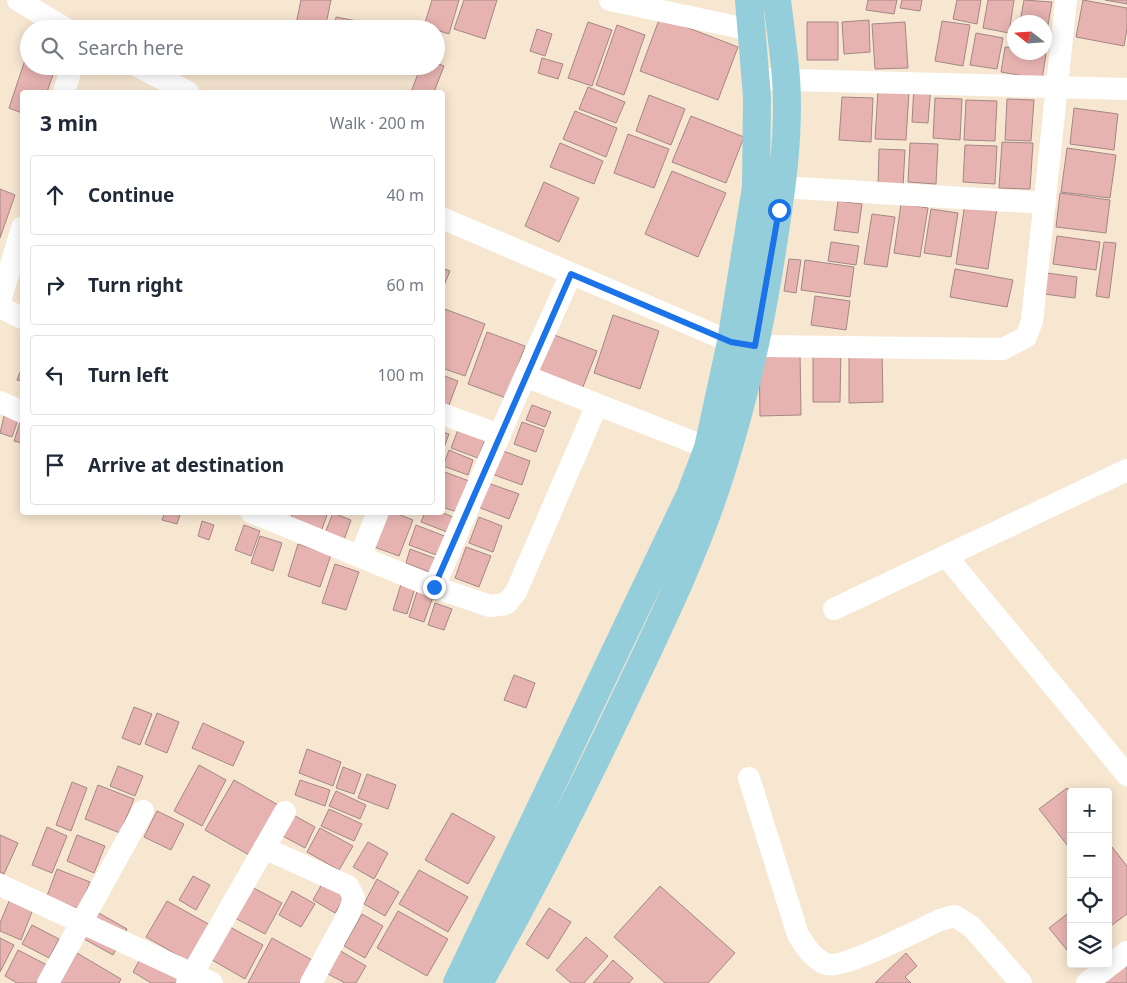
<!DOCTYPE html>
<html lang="en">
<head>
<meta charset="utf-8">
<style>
	:root { --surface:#fff; --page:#f6f6f7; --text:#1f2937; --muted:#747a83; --line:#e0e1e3 }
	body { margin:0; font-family:"Noto Sans",sans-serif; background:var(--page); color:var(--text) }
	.controls { position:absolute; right:15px; bottom:15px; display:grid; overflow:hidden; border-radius:5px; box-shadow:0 2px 12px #0003 }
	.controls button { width:45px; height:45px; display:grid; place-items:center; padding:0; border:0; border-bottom:1px solid var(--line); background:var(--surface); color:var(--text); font:25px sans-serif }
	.compass { position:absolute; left:1007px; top:15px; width:45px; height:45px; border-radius:50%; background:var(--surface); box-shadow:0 2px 12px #0003; rotate:287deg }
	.stop { position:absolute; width:15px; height:15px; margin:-11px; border:4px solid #1a73e8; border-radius:50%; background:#fff }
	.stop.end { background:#1a73e8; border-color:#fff; box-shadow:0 1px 5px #0008 }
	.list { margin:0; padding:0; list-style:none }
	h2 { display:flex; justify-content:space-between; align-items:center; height:65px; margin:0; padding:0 20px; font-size:21px }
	h2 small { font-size:16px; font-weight:400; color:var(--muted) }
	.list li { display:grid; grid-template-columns:32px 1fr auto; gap:15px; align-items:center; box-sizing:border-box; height:80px; margin:0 10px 10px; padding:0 10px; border:1px solid var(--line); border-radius:5px }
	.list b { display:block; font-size:19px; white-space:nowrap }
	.list em { font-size:16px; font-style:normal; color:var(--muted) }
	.icon { flex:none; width:28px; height:28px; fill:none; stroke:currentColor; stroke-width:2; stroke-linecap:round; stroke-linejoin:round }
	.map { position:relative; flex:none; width:1127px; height:983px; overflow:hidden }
	.search { position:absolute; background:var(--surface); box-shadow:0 2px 12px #0003; left:20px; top:20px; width:425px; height:55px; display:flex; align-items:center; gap:12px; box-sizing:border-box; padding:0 18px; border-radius:28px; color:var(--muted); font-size:19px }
	.panel { position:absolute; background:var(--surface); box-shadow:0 2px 12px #0003; left:20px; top:90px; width:425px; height:425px; border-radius:5px }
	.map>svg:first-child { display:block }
</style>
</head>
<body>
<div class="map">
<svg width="1127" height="983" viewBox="0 0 1127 983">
	<rect width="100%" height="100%" fill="#f7e7d1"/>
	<!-- building -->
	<path fill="#e6b3b1" stroke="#a38786" d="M301 0H331L325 29 296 24Z
		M432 0H459L449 34 424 26Z
		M464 0H497L485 39 454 29Z
		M868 0H897L894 14 866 10Z
		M902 0H922L920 11 900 8Z
		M957 0H981L977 24 953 19Z
		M988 0H1014L1009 33 983 28Z
		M1024 0 1052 2 1044 47V22H1020Z
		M1083 0 1127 8V29L1124 46 1076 37Z
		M1105 0H1127V4Z
		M336 17 357 21 356 29H334Z
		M660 17 738 47 718 100 640 71Z
		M869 20 870 52 844 54 842 22Z
		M942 21 970 25 963 66 935 61Z
		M588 22 612 30 592 86 568 78Z
		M807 22H838V60H807Z
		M905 22 908 68 875 69 872 24Z
		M617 25 645 35 624 95 596 85Z
		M537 29 552 34 545 56 530 51Z
		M976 33 1003 38 997 69 970 65Z
		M1005 47 1014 48V52L1046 54 1042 79 1001 72Z
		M29 48V66H56L47 92H22V113L9 108Z
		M542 58 563 64 558 79 538 73Z
		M436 63 444 66 434 92H411L421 66H436Z
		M914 85 931 86 928 123 912 122Z
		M588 87 625 102 616 123 579 109Z
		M878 90 909 92 906 140 875 139Z
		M649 95 685 109 671 145 636 131Z
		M842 97 873 98 871 142 839 140Z
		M935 98 962 99 960 140 933 138Z
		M1007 99 1034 100 1031 141 1005 140Z
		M966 100 997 101 995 141 964 140Z
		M1074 108 1118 114 1114 150 1070 144Z
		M575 111 617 128 606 157 563 139Z
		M691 116 744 137 726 183 672 162Z
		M628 134 669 149 654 188 614 173Z
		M1002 142 1033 143 1030 189 999 188Z
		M560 143 603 161 594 184 550 167Z
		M910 143 938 144 936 184 908 182Z
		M965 145 997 146 995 184 963 182Z
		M1067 148 1116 155 1110 198 1061 192Z
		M879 149 905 150 903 187 878 186Z
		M672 171 726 193 698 257 645 234Z
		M544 182 579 198 559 242 525 226Z
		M0 189 15 195 0 238Z
		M1060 193 1110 200 1106 233 1056 227Z
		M838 201 862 204 858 233 834 230Z
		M965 203 997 208 988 269 956 264Z
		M901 204 928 208 920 257 894 253Z
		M931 209 958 213 951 257 924 253Z
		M872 214 895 217 887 267 864 264Z
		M1057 236 1100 242 1096 270 1053 264Z
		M831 242 859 246 856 265 828 261Z
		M1104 242 1116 243 1109 298 1096 296Z
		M789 259 801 260 796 293 784 291Z
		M805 260 854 267 850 297 801 290Z
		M442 268 450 271 442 290Z
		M955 269 1013 280 1007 307 950 297Z
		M1047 273 1077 277 1075 298 1044 294Z
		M815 296 850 301 846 330 811 325Z
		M442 308 485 324 465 376 442 368Z
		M613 315 659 331 640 389 594 373Z
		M487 332 525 346 506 398 468 384Z
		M549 333 597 351 581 392 533 373Z
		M813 349H841L840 402H813Z
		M849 349H882L883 402 849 403Z
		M800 352 801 415 760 416 759 353Z
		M22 367V381L17 380Z
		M442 375 458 381 447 410 442 408Z
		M532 405 551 412 545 427 526 420Z
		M5 412 19 417 12 437 0 433Z
		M22 416V443L14 441Z
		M522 422 544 430 536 452 514 444Z
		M459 427 486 437 478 458 451 448Z
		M442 432 449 434 442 453Z
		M498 449 530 461 522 485 489 473Z
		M449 450 473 460 468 475 443 466Z
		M442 471 469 481 457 512 442 507Z
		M488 483 519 494 509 519 478 507Z
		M165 512H181L177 524 162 520Z
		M293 512H328L320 535 289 523Z
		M381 512H393L413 520 399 556 369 545Z
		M425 512H441L453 517 447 532 421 522Z
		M333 513 351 520 344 540 325 533Z
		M479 517 502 526 493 552 469 543Z
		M202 521 214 525 209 540 198 536Z
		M244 525 260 531 251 556 235 550Z
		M416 525 447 537 439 556 409 545Z
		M260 536 282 543 273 571 251 563Z
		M298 544 331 555 320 587 288 576Z
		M466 547 491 556 479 587 455 578Z
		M410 549 437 559 432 573 406 563Z
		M335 564 359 572 346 610 322 603Z
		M402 581 416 585 407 614 393 610Z
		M419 585 435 591 424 622 409 617Z
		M435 603 452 609 444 630 428 625Z
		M514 675 535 683 526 708 504 700Z
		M134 707 152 714 140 745 122 738Z
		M157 713 179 722 167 753 145 744Z
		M203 723 244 742 233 766 192 748Z
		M307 749 341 762 333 786 299 773Z
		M199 765 226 780 202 826 174 811Z
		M118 766 143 776 135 796 110 786Z
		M343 767 361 774 354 794 336 788Z
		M367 774 396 785 388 809 358 798Z
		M234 780 280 806 251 856 205 830Z
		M300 780 330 790 325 806 295 795Z
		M72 782 87 788 71 831 56 825Z
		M98 785 134 799 120 833 85 819Z
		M1067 788 1071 793V850L1039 809Z
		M336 791 366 805 360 819 329 806Z
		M329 809 362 824 354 841 321 826Z
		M157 811 184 824 171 850 144 837Z
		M288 812 315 827 305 848 277 833Z
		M452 813 495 837 468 884 425 860Z
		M47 827 67 836 52 873 32 865Z
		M320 828 353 846 339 870 307 852Z
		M0 835 18 843 4 874 0 872Z
		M77 835 105 846 94 873 67 861Z
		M368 842 388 853 374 879 353 867Z
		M1108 842 1127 866V914L1108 928Z
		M57 869 90 882 79 909 47 896Z
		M419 870 468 897 448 932 399 904Z
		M328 873 351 886 335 913 313 900Z
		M193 876 210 885 196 910 179 900Z
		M377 879 399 892 385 916 364 904Z
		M248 885 282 903 265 934 231 916Z
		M660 886 735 953 708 983H665L614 937Z
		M292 891 315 904 301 927 279 915Z
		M12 894 35 904 21 940 0 931V923Z
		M167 901 212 926 191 963 146 937Z
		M549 908 571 922 548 959 526 944Z
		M398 911 448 939 427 976 377 948Z
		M1071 911V955L1049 928Z
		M99 913 127 929 113 955 84 939Z
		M362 914 383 926 365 958 344 946Z
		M32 925 59 939 49 958 22 944Z
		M230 927 263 945 245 979 212 960Z
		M586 937 608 956 584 983H571L556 970Z
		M0 938 14 945 0 972Z
		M272 938 314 961 302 983H248Z
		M18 950 47 965 37 983H17L5 976Z
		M339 950 366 966 356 983H345L326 973Z
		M144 952 183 974 178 983H151L133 972Z
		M77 953 121 979 119 983H60Z
		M906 953 917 966 905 977 911 983H875Z
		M613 960 633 978 629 983H593Z
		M1127 962V983H1101Z"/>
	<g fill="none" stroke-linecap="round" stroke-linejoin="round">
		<!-- minor -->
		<path stroke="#fff" stroke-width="22" d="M18 0 66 29
			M610 0 751 30
			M137 66 188 92
			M755 79 1127 89
			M64 92 72 66
			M781 187 1045 203
			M442 218 731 342 755 346 1003 349 1026 337 1032 321 1066 0
			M571 274 525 376 708 448
			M0 301 22 228
			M0 307 22 318
			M0 402 22 412
			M442 414 500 435
			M251 512 434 587 490 606 506 604 516 592 597 405
			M946 556 1127 775
			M360 557 378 512
			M434 587 525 376
			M834 609 1127 470
			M749 778 798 935C806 947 812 958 826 964 842 970 920 929 940 920L955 916 972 927 1021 983
			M264 848 348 886 354 898 348 915 311 983
			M0 885 212 983
			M48 983 143 811
			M187 983 285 812
			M1087 983 1127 952"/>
		<!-- major -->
		<path stroke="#94cedb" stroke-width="28" d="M457 983 690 495 708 448 731 342 756 187 757 97 749 0
			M479 983C531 891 578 798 623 703 660 625 698 548 723 466 745 395 761 324 772 251 781 194 790 136 786 78 784 52 780 26 777 0"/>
	</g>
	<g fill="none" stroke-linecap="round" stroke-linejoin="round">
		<!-- route -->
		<path stroke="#1a73e8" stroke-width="6" d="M434 587 571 274 731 342 755 346 779 210"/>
	</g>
</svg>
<div class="controls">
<button>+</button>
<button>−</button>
<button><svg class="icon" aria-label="locate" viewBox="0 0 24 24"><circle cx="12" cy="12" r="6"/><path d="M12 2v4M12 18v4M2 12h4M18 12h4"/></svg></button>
<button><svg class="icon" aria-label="layers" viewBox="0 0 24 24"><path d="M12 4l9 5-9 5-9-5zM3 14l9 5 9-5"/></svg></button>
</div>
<svg class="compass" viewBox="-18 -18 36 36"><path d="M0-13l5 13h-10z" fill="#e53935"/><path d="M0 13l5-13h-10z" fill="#747a83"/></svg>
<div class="stop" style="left:779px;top:210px"></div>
<div class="stop end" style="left:434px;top:587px"></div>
<div class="search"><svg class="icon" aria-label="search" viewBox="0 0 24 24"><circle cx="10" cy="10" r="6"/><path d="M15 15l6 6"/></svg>Search here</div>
<section class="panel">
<h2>3 min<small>Walk · 200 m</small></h2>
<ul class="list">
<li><svg class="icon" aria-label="ahead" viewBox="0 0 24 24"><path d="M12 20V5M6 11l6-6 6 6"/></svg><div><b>Continue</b></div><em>40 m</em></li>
<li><svg class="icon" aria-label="right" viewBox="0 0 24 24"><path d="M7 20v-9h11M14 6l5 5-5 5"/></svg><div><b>Turn right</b></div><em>60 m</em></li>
<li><svg class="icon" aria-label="left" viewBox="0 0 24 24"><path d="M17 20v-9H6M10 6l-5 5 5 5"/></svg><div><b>Turn left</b></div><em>100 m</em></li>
<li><svg class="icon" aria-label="arrive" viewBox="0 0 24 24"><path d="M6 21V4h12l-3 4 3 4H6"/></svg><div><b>Arrive at destination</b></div></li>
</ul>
</section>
</div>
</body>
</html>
